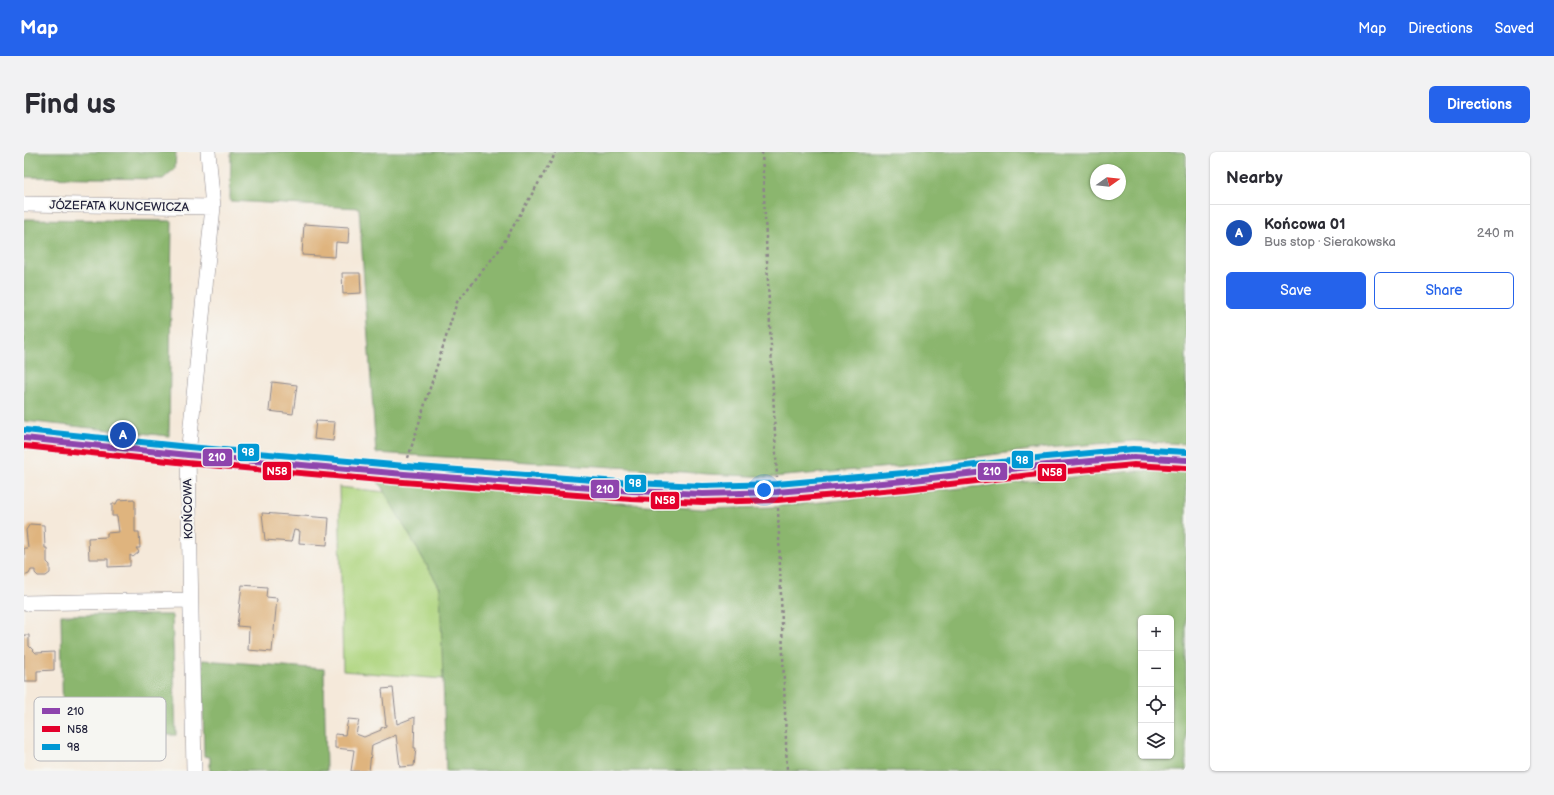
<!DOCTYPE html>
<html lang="en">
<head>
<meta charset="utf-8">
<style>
	:root { --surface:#fff; --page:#f2f2f3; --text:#2b2b33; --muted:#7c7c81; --line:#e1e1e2; --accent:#2563eb }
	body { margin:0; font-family:"Balsamiq Sans",sans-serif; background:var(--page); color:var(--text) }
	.controls { position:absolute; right:12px; bottom:12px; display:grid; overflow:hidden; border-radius:6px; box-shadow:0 1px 3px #0004 }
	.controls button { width:36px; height:36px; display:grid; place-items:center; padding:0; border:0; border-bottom:1px solid var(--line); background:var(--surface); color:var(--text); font:20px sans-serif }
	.compass { position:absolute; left:1066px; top:12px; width:36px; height:36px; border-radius:50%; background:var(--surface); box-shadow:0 1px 3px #0004; rotate:75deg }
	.you { position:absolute; left:740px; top:338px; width:14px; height:14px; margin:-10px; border:3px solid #fff; border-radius:50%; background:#1a73e8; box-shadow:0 0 0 6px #1a73e833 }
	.badge { display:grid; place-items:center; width:26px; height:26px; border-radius:50%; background:var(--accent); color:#fff; font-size:13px; font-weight:700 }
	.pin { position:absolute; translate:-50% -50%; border:2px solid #fff; box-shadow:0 1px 4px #0006 }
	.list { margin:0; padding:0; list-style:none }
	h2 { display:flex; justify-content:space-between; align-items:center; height:52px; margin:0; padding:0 16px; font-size:17px }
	h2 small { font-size:13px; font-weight:400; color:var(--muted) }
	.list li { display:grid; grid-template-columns:26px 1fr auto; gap:12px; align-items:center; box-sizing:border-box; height:56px; padding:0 16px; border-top:1px solid var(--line) }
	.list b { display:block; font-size:15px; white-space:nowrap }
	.list p { margin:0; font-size:13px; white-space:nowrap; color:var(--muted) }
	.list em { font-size:13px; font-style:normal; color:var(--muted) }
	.actions { display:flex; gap:8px; padding:12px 16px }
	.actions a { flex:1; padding:9px 0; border:1px solid var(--accent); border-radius:6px; text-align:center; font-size:14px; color:var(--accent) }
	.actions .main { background:var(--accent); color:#fff }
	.icon { flex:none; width:22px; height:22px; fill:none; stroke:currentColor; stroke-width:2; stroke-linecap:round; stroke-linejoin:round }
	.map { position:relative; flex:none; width:1162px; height:619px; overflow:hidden; border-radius:6px }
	header { display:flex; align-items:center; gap:24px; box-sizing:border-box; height:56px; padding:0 20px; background:var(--accent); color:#fff }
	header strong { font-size:19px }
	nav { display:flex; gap:22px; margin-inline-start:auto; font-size:14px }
	.intro { display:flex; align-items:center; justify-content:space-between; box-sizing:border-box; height:96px; padding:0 24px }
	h1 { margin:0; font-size:28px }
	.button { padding:10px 18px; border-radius:6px; background:var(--accent); color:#fff; font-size:14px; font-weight:700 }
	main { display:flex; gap:24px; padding:0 24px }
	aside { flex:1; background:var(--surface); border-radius:6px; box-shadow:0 1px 3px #0004 }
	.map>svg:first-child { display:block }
</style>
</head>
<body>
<header>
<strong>Map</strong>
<nav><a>Map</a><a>Directions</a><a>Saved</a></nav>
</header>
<div class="intro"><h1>Find us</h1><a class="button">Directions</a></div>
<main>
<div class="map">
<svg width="1162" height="619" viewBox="0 0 1162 619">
	<rect width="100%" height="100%" fill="#f6f6f2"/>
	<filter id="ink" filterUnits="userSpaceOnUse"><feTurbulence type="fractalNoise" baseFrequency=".025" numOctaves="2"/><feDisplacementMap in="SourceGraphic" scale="8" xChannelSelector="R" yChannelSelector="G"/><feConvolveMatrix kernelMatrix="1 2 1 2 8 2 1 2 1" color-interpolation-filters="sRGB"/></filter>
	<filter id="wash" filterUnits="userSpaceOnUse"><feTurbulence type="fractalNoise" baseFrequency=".012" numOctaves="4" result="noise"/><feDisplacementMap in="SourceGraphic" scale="16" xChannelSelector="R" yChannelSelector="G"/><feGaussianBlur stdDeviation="0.9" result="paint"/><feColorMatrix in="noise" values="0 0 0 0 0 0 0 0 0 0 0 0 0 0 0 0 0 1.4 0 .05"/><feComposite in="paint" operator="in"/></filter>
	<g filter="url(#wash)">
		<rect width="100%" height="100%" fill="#f5e9da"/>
		<!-- green -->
		<path fill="#afd57f" stroke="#687c5d" d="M315 335 361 340 416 436 420 527 319 519Z"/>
		<!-- forest -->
		<path fill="#8bb66e" stroke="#566c54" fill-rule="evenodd" d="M0 0H152L151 16 139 27 0 25Z
			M207 0H1162V292L1110 289 1022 296 879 314 749 325 684 322 608 316 352 301 335 56 206 49ZM1072 18H1096V42H1072Z
			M0 67 148 69 145 284 0 269Z
			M1110 319 1162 320V619H422L416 436 353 327 606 352 679 357 747 355ZM1117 466H1147V604H1117Z
			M37 463H148L152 583H39Z
			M178 508 300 517 302 619H186V605L180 604Z"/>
		<g id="blocks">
			<!-- building -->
			<path fill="#dfb47e" d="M280 72 325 75 324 91 312 90 311 105 278 103Z
				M318 121H336L337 141 319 142Z
				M248 230 273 233 269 262 245 259Z
				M292 269 311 270 309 289 290 287Z
				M110 347V349H111V380H115L116 396H112L115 400 109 405 106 403V414L84 415V407H65L64 386 83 385V381L95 380 93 364H88V352H92L94 348Z
				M238 361 305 366 303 393 275 391 276 379 270 378 267 390 241 388Z
				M6 372 20 373 21 396H23V410L26 413V421L22 424H14L11 421V418H7L5 422 0 424V396H4L2 378Z
				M218 433 243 435 242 445 253 446 248 500 224 498 225 475 213 474Z
				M0 483H5V494L12 501 30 500V518L13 519V529H0Z
				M369 536 373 572 391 565 390 596H392L390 614 376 615 372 583 348 593 345 619H327L330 598 311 596V582L321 583 324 567 335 568 332 582 340 585 357 578V576L362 574 358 537Z"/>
		</g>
	</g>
	<g filter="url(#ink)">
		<use href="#blocks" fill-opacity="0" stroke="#8c868a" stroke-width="1"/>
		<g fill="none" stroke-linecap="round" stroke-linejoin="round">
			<defs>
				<path id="street" d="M0 52 189 55
					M0 286 164 303 380 322 608 339 679 342 753 340 881 329 1023 313 1110 305 1162 308
					M0 451 166 448
					M170 619 164 303 189 55 184 0"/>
			</defs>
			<!-- street casing -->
			<use href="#street" stroke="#8c868a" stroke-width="16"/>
			<!-- path -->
			<path stroke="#8c868a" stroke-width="2.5" stroke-dasharray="3 3" stroke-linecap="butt" d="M738 0 753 325
				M384 306 433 150 476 97 529 6 531 0
				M754 356 763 619"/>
			<!-- street -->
			<use href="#street" stroke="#fff" stroke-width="15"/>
			<defs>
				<path id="bus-1" d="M0 286 164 303 380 322 608 339 679 342 753 340 881 329 1023 313 1110 305 1162 308"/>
				<path id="bus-2" d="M0 294 163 311 379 330 607 347 679 350 754 348 882 337 1024 321 1110 313 1162 316"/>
				<path id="bus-3" d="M1 278 165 295 381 314 608 331 679 334 753 332 880 321 1022 305 1109 297 1162 300"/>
			</defs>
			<!-- bus-1 casing -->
			<use href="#bus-1" stroke="#f6f6f2" stroke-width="9"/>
			<!-- bus-2 casing -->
			<use href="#bus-2" stroke="#f6f6f2" stroke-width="9"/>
			<!-- bus-3 casing -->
			<use href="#bus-3" stroke="#f6f6f2" stroke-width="9"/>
			<!-- bus-1 -->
			<use href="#bus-1" stroke="#8e44ad" stroke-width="6"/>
			<!-- bus-2 -->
			<use href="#bus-2" stroke="#e4002b" stroke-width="6"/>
			<!-- bus-3 -->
			<use href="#bus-3" stroke="#0098d4" stroke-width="6"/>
		</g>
	</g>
	<g text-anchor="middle" stroke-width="4" stroke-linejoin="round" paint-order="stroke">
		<!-- street labels -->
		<g font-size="12" fill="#22223b" stroke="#f6f6f2">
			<text transform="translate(95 54) rotate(1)" y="4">JÓZEFATA KUNCEWICZA</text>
			<text transform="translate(164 357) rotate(-91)" y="4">KOŃCOWA</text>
		</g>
	</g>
	<!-- legend -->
	<rect x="10" y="545" width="132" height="64" rx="6" fill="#f6f6f2" stroke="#b6b6bb" stroke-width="1"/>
	<rect x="18" y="556" width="18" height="6" fill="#8e44ad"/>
	<rect x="18" y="574" width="18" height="6" fill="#e4002b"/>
	<rect x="18" y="592" width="18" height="6" fill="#0098d4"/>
	<g font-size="11" fill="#22223b">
		<text x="43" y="563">210</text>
		<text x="43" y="581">N58</text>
		<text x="43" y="599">98</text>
	</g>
	<g stroke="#f6f6f2" stroke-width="1.5">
		<rect x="213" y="291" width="23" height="19" rx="4" fill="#0098d4"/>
		<rect x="178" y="296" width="31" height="19" rx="4" fill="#8e44ad"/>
		<rect x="987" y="298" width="23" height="19" rx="4" fill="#0098d4"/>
		<rect x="238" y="309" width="30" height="20" rx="4" fill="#e4002b"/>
		<rect x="953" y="310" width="31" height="19" rx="4" fill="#8e44ad"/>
		<rect x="1013" y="311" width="30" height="19" rx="4" fill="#e4002b"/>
		<rect x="600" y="322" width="23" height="19" rx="4" fill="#0098d4"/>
		<rect x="566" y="327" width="30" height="20" rx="4" fill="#8e44ad"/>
		<rect x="626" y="339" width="30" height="19" rx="4" fill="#e4002b"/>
	</g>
	<g font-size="11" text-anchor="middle" font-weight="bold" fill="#fff">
		<text x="224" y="304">98</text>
		<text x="193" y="309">210</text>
		<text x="998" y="312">98</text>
		<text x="253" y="323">N58</text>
		<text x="968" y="323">210</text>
		<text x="1028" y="324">N58</text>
		<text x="611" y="335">98</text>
		<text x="581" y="341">210</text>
		<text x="641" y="352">N58</text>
	</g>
</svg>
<div class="controls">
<button>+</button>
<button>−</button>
<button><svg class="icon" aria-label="locate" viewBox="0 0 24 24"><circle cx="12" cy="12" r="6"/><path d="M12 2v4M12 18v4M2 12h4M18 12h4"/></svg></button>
<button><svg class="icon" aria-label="layers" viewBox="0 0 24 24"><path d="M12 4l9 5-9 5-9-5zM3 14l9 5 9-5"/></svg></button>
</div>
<svg class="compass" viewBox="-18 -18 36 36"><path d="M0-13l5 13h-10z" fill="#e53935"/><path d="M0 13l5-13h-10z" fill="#7c7c81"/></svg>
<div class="you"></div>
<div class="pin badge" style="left:99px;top:283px;background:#1a4fb4">A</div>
</div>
<aside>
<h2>Nearby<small></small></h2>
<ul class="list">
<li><span class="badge" style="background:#1a4fb4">A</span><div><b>Końcowa 01</b><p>Bus stop · Sierakowska</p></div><em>240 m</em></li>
</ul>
<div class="actions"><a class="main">Save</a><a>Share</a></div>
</aside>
</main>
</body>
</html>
